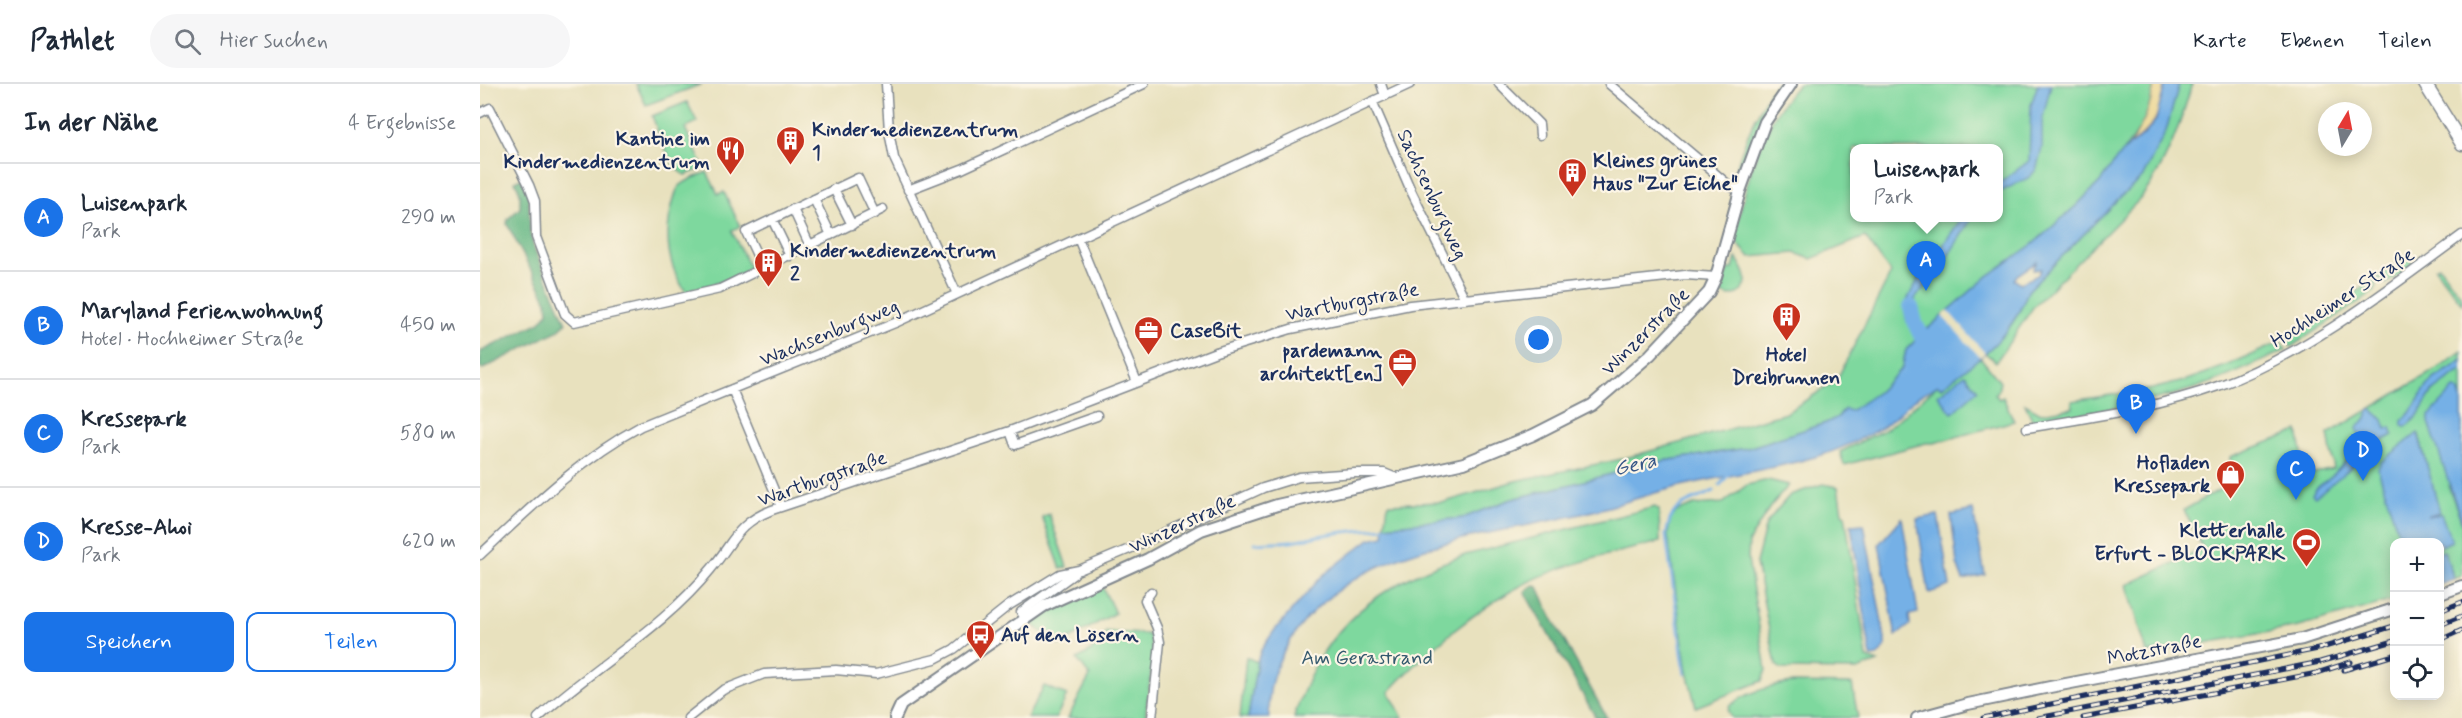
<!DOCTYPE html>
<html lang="de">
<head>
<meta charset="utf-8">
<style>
	:root { --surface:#fff; --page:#f6f6f7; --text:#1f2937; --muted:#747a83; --line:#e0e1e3; --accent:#1a73e8 }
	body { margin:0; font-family:Mynerve,sans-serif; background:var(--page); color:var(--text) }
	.controls { position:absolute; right:18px; bottom:18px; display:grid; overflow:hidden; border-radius:12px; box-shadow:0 3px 15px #0003 }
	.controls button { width:54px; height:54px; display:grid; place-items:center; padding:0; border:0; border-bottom:2px solid var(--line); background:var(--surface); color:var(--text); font:30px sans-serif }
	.compass { position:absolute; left:1838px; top:18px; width:54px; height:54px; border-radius:50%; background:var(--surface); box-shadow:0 3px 15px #0003; rotate:10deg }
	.you { position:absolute; left:1059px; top:256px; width:21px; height:21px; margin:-15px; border:4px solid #fff; border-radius:50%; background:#1a73e8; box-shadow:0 0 0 9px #1a73e833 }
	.badge { display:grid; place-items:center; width:39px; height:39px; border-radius:50%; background:var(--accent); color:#fff; font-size:20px; font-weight:700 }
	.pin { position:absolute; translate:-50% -50px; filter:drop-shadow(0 2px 3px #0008) }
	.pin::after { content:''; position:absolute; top:32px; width:21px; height:18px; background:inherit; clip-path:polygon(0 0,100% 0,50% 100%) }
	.popup { position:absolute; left:1370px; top:60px; width:153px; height:78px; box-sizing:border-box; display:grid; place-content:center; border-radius:12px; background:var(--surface); filter:drop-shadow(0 2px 4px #0005); font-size:20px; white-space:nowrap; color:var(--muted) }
	.popup b { font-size:22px; color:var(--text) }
	.popup::after { content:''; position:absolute; left:50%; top:100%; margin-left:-12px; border:12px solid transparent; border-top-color:var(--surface) }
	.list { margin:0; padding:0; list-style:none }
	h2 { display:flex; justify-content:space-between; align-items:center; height:78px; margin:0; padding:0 24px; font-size:26px }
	h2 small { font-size:20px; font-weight:400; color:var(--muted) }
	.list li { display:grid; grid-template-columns:39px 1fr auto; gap:18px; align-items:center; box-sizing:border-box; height:108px; padding:0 24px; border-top:2px solid var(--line) }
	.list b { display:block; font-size:22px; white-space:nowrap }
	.list p { margin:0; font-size:20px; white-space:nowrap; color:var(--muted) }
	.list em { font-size:20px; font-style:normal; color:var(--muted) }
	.actions { display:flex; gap:12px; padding:18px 24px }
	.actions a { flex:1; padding:14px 0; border:2px solid var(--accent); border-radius:12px; text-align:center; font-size:21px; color:var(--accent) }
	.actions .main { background:var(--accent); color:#fff }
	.icon { flex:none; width:33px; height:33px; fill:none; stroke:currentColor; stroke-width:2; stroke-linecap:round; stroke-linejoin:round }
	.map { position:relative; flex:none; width:1982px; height:634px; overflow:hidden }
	header { display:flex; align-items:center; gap:36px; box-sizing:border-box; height:84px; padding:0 30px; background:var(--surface); border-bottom:2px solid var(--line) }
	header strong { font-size:28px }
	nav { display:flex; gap:33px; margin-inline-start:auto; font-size:21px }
	.search { width:420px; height:54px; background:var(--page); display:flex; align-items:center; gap:15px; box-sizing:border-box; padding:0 21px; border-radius:33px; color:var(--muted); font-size:22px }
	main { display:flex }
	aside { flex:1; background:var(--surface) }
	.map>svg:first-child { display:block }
</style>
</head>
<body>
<header>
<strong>Pathlet</strong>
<div class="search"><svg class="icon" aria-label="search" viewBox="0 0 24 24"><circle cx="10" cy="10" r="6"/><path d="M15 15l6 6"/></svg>Hier suchen</div>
<nav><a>Karte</a><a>Ebenen</a><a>Teilen</a></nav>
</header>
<main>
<aside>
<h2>In der Nähe<small>4 Ergebnisse</small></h2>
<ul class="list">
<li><span class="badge">A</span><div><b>Luisenpark</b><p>Park</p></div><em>290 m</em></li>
<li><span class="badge">B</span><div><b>Maryland Ferienwohnung</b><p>Hotel · Hochheimer Straße</p></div><em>450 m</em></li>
<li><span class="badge">C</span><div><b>Kressepark</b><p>Park</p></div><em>580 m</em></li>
<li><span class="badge">D</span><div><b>Kresse-Ahoi</b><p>Park</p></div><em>620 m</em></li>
</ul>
<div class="actions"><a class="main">Speichern</a><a>Teilen</a></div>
</aside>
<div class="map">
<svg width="1982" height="634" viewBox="0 0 1982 634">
	<rect width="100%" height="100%" fill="#fcf5e5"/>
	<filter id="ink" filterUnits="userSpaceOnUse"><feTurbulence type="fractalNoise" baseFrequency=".0167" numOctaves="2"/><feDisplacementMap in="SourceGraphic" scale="12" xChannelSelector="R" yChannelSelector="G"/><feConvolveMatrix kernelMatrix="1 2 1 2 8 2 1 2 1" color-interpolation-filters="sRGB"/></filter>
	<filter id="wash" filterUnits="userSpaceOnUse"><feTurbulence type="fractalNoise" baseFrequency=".008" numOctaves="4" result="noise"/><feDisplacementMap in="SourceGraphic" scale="24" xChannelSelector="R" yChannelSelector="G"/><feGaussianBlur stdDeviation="1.35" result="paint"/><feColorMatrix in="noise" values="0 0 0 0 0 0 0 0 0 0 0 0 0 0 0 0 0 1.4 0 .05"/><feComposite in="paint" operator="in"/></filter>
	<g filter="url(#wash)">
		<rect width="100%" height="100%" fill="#e8e1be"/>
		<!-- green -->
		<path fill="#7ed89e" stroke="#4c847e" stroke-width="1.5" fill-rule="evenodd" d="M156 0H222L166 21Z
			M1296 0H1305L1285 29 1255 97C1254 77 1283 14 1296 0Z
			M1319 0H1674L1671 19 1662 42 1620 98 1596 122 1553 160 1508 192 1445 247 1426 266 1422 284 1398 308 1370 328 1365 325 1358 333 1346 339 1268 364 1183 377 1029 416 983 434 905 442 908 420 965 418 1035 397 1142 375 1306 329 1356 297 1411 189 1385 153 1331 175 1315 169 1270 173 1254 156C1265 103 1279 40 1319 0ZM1374 64H1518V134H1374Z
			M1699 0H1712C1700 41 1687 80 1661 114L1554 222 1516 278 1505 269C1527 249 1538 235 1548 207L1639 114 1662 94 1686 47Z
			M207 18 217 38 205 44 224 84 205 91C190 86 178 46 172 32Z
			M227 88 238 110 244 108 260 142 252 147 271 187 255 194 206 208C186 180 184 150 193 118 195 112 196 104 201 101 208 95 219 92 227 88Z
			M1929 172 1933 181 1906 200 1902 194 1895 199 1897 203 1894 205 1895 207 1811 263 1806 256Z
			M1256 174C1264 185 1273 199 1258 210L1249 212 1240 208 1248 185H1253Z
			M1959 182 1982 213V220L1955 184Z
			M1801 258 1806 266C1781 277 1756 290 1730 299 1675 319 1617 327 1560 337H1553L1545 320 1561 329 1593 324 1592 317 1672 305 1704 297 1743 283Z
			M1982 267V276C1973 284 1963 288 1954 295 1941 306 1935 328 1922 337L1925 343C1939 333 1942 321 1952 309 1960 299 1973 294 1982 286V317L1978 306 1969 404 1982 439V492L1960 500 1974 494 1964 467 1960 469V462L1972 457 1947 431 1959 428 1939 350 1918 449 1921 448 1924 458H1914V516L1819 543 1667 569 1647 501 1723 465 1704 426 1753 398 1750 373 1818 347 1826 391 1854 385 1848 350 1955 286ZM1892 326 1905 341 1906 345 1911 344 1909 353C1886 360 1877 385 1855 389L1876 365 1887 358Z
			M1500 273 1520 298 1518 307 1515 310 1519 315 1523 313 1534 337 1454 359H1446L1364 381 1360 368 1408 344 1458 301 1461 304Z
			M1288 396 1309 401 1290 423 1269 457 1268 475 1286 586 1282 597 1216 623 1207 588 1188 452 1190 436 1196 428 1214 421 1243 419 1267 401Z
			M1343 400 1358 403 1362 429 1365 431 1387 574 1398 578 1377 586 1302 585 1296 581 1276 479 1286 440 1296 427 1310 411Z
			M1175 423 1179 426 1180 458C1136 469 1090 478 1048 498 998 523 946 567 909 608L923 634H814C816 624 821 614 825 604 854 531 913 495 985 471Z
			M569 430 587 483 581 485 562 433Z
			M622 502 635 529 579 561 551 539 575 524Z
			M626 548 667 550 670 553 673 575 665 634H588L610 592 597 575 611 567Z
			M766 573 777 578 768 634H760Z
			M1312 599 1372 600 1378 634H1251L1248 628 1249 622C1266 609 1290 602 1312 599Z
			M564 602 587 611 576 634H547Z"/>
		<!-- forest -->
		<path fill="#66b885" stroke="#407472" stroke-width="1.5" d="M41 94 49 110 50 149 54 164 86 239 77 247 3 285 0 284V268L60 238 68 228 67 217 27 140 28 135 40 124V109L35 97Z
			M1054 501 1058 503 1072 534 1127 634H1116L1045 509 1047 505Z"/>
		<!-- sand -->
		<path fill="#eeda9e" stroke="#84847e" stroke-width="1.5" d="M1674 0H1685C1681 31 1674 44 1649 62 1662 42 1671 24 1674 0Z"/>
		<!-- water -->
		<path fill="#75b0e6" stroke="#4870a2" stroke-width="1.5" fill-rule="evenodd" d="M1558 0H1571L1562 37V64L1556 86 1548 94 1518 109V100L1549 77 1551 21Z
			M1685 0H1699L1686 47 1662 94 1639 114 1548 207C1531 255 1499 274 1461 304L1458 301C1453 305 1448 306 1442 310 1430 317 1419 330 1408 339 1395 349 1358 366 1342 371 1299 384 1254 390 1210 400 1176 407 1143 420 1109 428 1007 454 872 458 810 557 795 581 786 605 790 634H768L777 578 781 566 794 547 842 492 890 455 904 452 905 442 983 434 1029 416 1183 377 1268 364 1346 339 1358 333 1365 325 1370 327 1398 308 1422 284 1426 266 1445 247 1508 192 1553 160 1596 122 1620 98 1641 69 1666 49 1676 36ZM1557 178 1553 186 1561 185 1558 191 1541 199 1534 196 1537 191Z
			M1482 134H1492L1465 177 1435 215 1434 230 1438 242 1433 247C1412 223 1439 197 1452 177 1462 162 1472 148 1482 134Z
			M1982 276V286L1952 308 1937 333 1925 343 1922 342V337C1935 328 1941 306 1954 295 1963 289 1973 284 1982 276Z
			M1485 290 1498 306 1472 329 1458 311Z
			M1974 305 1978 306 1982 317V439L1949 338V332Z
			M1892 325 1903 336 1906 345 1911 343 1913 351 1888 365 1867 387 1835 413 1832 410C1837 401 1847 397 1854 390 1866 379 1874 367 1886 358L1878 349 1877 343 1886 335 1888 327Z
			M1938 349 1959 424V428L1947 432 1961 430 1972 457 1960 462V458H1924L1921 448 1918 449 1898 385 1900 379Z
			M1493 426 1505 491 1483 496 1477 480 1471 431Z
			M1458 431 1470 502 1449 509 1437 435Z
			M1422 434 1438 529 1429 531 1430 541 1416 552 1399 460Z
			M1384 440 1405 555V564L1397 572 1391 573 1371 441Z
			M1964 467 1974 495 1960 500V469Z"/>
		<!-- pier -->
		<path fill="#e8e1be" d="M1468 227 1505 269 1500 273 1462 232Z"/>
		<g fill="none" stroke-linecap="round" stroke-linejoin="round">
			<!-- stream -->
			<path stroke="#75b0e6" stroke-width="3" d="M1240 401 1250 389
				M775 459C788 457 804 459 817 456 845 450 876 446 905 444
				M1205 590 1186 451C1192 417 1205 421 1234 407"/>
			<!-- river -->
			<path stroke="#75b0e6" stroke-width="16" d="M1431 223 1435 239 1450 270"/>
		</g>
	</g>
	<g filter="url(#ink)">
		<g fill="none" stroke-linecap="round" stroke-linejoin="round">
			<defs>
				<path id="minor" d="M406 0 409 47 414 74 477 210
					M901 0 905 12
					M1019 0 1059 40 1060 51
					M1129 0 1250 102 1260 107
					M893 19 932 109 985 215
					M0 29 10 24 49 101 55 117 56 153 85 230 94 238 240 205 403 125
					M354 105 372 141
					M428 106 482 85 664 0
					M334 115 351 151
					M313 125 330 162
					M292 135 310 172
					M598 154 657 298
					M283 184 266 148 378 94 395 130
					M252 305 301 423
					M1547 344C1612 333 1676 324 1738 302 1824 271 1909 205 1982 151
					M530 347 535 361 617 332
					M0 471C50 424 100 375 161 342L415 239 930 0
					M671 508 665 516 677 544 680 558 672 634
					M545 534 541 528 594 490
					M58 634C114 582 183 545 231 485 254 458 256 440 292 426L530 347 736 268 811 245 930 221 1205 191 1236 193
					M208 634 243 606 284 590 356 586 396 590 455 575 474 565 528 522 580 490 599 486 647 466 783 404 819 393 875 389H904L916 394"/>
				<path id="tertiary" d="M1960 510 1982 502
					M415 634 421 621 564 522 668 475 721 446 797 421 984 379 1053 351 1112 321 1170 271 1229 208 1236 193 1260 107 1285 38 1311 0
					M1437 634 1488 620 1570 603 1822 555 1914 525"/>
				<path id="secondary" d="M1945 0 1982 60"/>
			</defs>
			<!-- minor casing -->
			<use href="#minor" stroke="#82888e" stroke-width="11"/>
			<!-- tertiary casing -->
			<use href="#tertiary" stroke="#82888e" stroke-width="14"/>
			<!-- secondary casing -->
			<use href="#secondary" stroke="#82888e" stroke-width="15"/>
			<!-- minor -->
			<use href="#minor" stroke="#fff" stroke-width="8"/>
			<!-- tertiary -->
			<use href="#tertiary" stroke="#fff" stroke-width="10"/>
			<!-- secondary -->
			<use href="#secondary" stroke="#fff" stroke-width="12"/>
			<defs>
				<path id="rail" d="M1960 527 1982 518
					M1960 541 1982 532
					M1960 556 1982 546
					M1864 586 1914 571
					M1503 634 1838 565 1914 542
					M1558 634 1840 578 1914 557
					M1603 634 1837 589 1871 578"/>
			</defs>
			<!-- rail casing -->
			<use href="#rail" stroke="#1b2f5e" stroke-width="5"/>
			<!-- rail -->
			<use href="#rail" stroke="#fcf5e5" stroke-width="3" stroke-dasharray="9" stroke-linecap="butt"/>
		</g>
	</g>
	<!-- icons -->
	<defs>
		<symbol id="building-pin" viewBox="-11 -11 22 30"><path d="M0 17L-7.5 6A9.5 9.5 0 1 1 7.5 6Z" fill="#c8321e" stroke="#fcf5e5"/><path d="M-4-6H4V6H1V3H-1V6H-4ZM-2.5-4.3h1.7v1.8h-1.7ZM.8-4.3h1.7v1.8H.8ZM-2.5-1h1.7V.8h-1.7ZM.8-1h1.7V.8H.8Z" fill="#fff"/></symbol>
		<symbol id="restaurant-pin" viewBox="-11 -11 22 30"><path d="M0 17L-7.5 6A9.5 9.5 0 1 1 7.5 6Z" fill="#c8321e" stroke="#fcf5e5"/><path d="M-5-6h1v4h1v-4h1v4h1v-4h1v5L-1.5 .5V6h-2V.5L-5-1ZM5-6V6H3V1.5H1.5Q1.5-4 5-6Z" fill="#fff"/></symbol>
		<symbol id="office-pin" viewBox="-11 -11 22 30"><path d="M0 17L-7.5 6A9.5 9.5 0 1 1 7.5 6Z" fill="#c8321e" stroke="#fcf5e5"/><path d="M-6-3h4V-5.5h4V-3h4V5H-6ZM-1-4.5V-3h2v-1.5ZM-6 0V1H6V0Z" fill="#fff"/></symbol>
		<symbol id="shop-pin" viewBox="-11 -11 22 30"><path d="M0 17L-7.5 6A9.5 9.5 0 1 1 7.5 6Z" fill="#c8321e" stroke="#fcf5e5"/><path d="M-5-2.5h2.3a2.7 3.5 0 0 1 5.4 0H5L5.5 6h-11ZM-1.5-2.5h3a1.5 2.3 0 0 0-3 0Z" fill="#fff"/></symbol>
		<symbol id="stadium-pin" viewBox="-11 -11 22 30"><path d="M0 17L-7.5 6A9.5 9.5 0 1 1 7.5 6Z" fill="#c8321e" stroke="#fcf5e5"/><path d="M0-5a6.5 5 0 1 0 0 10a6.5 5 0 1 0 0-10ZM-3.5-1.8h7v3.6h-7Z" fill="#fff"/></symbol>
		<symbol id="bus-pin" viewBox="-11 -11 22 30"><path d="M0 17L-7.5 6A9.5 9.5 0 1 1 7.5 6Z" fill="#c8321e" stroke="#fcf5e5"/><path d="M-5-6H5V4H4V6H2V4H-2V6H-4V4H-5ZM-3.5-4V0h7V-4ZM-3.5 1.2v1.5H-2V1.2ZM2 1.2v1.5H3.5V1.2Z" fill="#fff"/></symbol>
	</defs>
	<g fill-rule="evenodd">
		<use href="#building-pin" x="294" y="40" width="33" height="45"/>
		<use href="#restaurant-pin" x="234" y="50" width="33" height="45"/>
		<use href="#building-pin" x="1076" y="72" width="33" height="45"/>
		<use href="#building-pin" x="272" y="162" width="33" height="45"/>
		<use href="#building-pin" x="1290" y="216" width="33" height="45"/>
		<use href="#office-pin" x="652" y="230" width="33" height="45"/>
		<use href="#office-pin" x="906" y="262" width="33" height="45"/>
		<use href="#shop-pin" x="1734" y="374" width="33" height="45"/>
		<use href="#stadium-pin" x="1810" y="442" width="33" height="45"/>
		<use href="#bus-pin" x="484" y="534" width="33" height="45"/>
	</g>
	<g text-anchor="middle" stroke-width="4.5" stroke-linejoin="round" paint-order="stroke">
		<!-- poi labels -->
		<g font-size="20" font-weight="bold" fill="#1b2f5e" stroke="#fcf5e5" text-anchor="start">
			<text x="332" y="52">Kindermedienzentrum<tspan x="332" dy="23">1</tspan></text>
			<text x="230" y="61" text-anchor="end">Kantine im<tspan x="230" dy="23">Kindermedienzentrum</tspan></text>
			<text x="1113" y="83">Kleines grünes<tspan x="1113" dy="23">Haus "Zur Eiche"</tspan></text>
			<text x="310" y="173">Kindermedienzentrum<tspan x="310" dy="23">2</tspan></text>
			<text x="690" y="253">CaseBit</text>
			<text x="902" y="273" text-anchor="end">pardemann<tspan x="902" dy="23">architekt[en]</tspan></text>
			<text x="1306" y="277" text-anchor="middle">Hotel<tspan x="1306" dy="23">Dreibrunnen</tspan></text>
			<text x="1730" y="385" text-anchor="end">Hofladen<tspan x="1730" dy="23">Kressepark</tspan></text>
			<text x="1805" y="453" text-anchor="end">Kletterhalle<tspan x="1805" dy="23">Erfurt - BLOCKPARK</tspan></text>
			<text x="521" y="557">Auf den Lösern</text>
		</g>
		<!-- street labels -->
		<g font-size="20" fill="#1b2f5e" stroke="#fcf5e5">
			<text transform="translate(953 110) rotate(65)" y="7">Sachsenburgweg</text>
			<text transform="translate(1862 213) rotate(-33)" y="7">Hochheimer Straße</text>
			<text transform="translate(872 217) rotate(-11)" y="7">Wartburgstraße</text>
			<text transform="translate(1165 247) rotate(-45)" y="7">Winzerstraße</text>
			<text transform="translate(349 248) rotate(-22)" y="7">Wachsenburgweg</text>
			<text transform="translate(342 394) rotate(-19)" y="7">Wartburgstraße</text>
			<text transform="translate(702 439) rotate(-25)" y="7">Winzerstraße</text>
			<text transform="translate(1674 565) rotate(-11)" y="7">Motzstraße</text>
		</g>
		<!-- park labels -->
		<g font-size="20" fill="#34596e" stroke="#fcf5e5">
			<text x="887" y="580">Am Gerastrand</text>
		</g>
		<!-- water labels -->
		<g font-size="21" font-style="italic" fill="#365687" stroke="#fcf5e5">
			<text transform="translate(1155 380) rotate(-13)" y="7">Gera</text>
		</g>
	</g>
</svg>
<div class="controls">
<button>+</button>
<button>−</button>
<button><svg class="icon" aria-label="locate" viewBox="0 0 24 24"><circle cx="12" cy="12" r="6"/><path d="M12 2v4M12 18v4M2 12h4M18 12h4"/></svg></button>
</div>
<svg class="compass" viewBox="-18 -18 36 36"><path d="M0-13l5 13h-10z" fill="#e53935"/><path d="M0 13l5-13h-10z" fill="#747a83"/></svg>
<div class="you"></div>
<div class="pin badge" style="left:1446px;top:207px">A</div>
<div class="popup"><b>Luisenpark</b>Park</div>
<div class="pin badge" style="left:1656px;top:350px">B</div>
<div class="pin badge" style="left:1816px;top:416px">C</div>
<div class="pin badge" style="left:1883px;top:397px">D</div>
</div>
</main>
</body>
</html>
